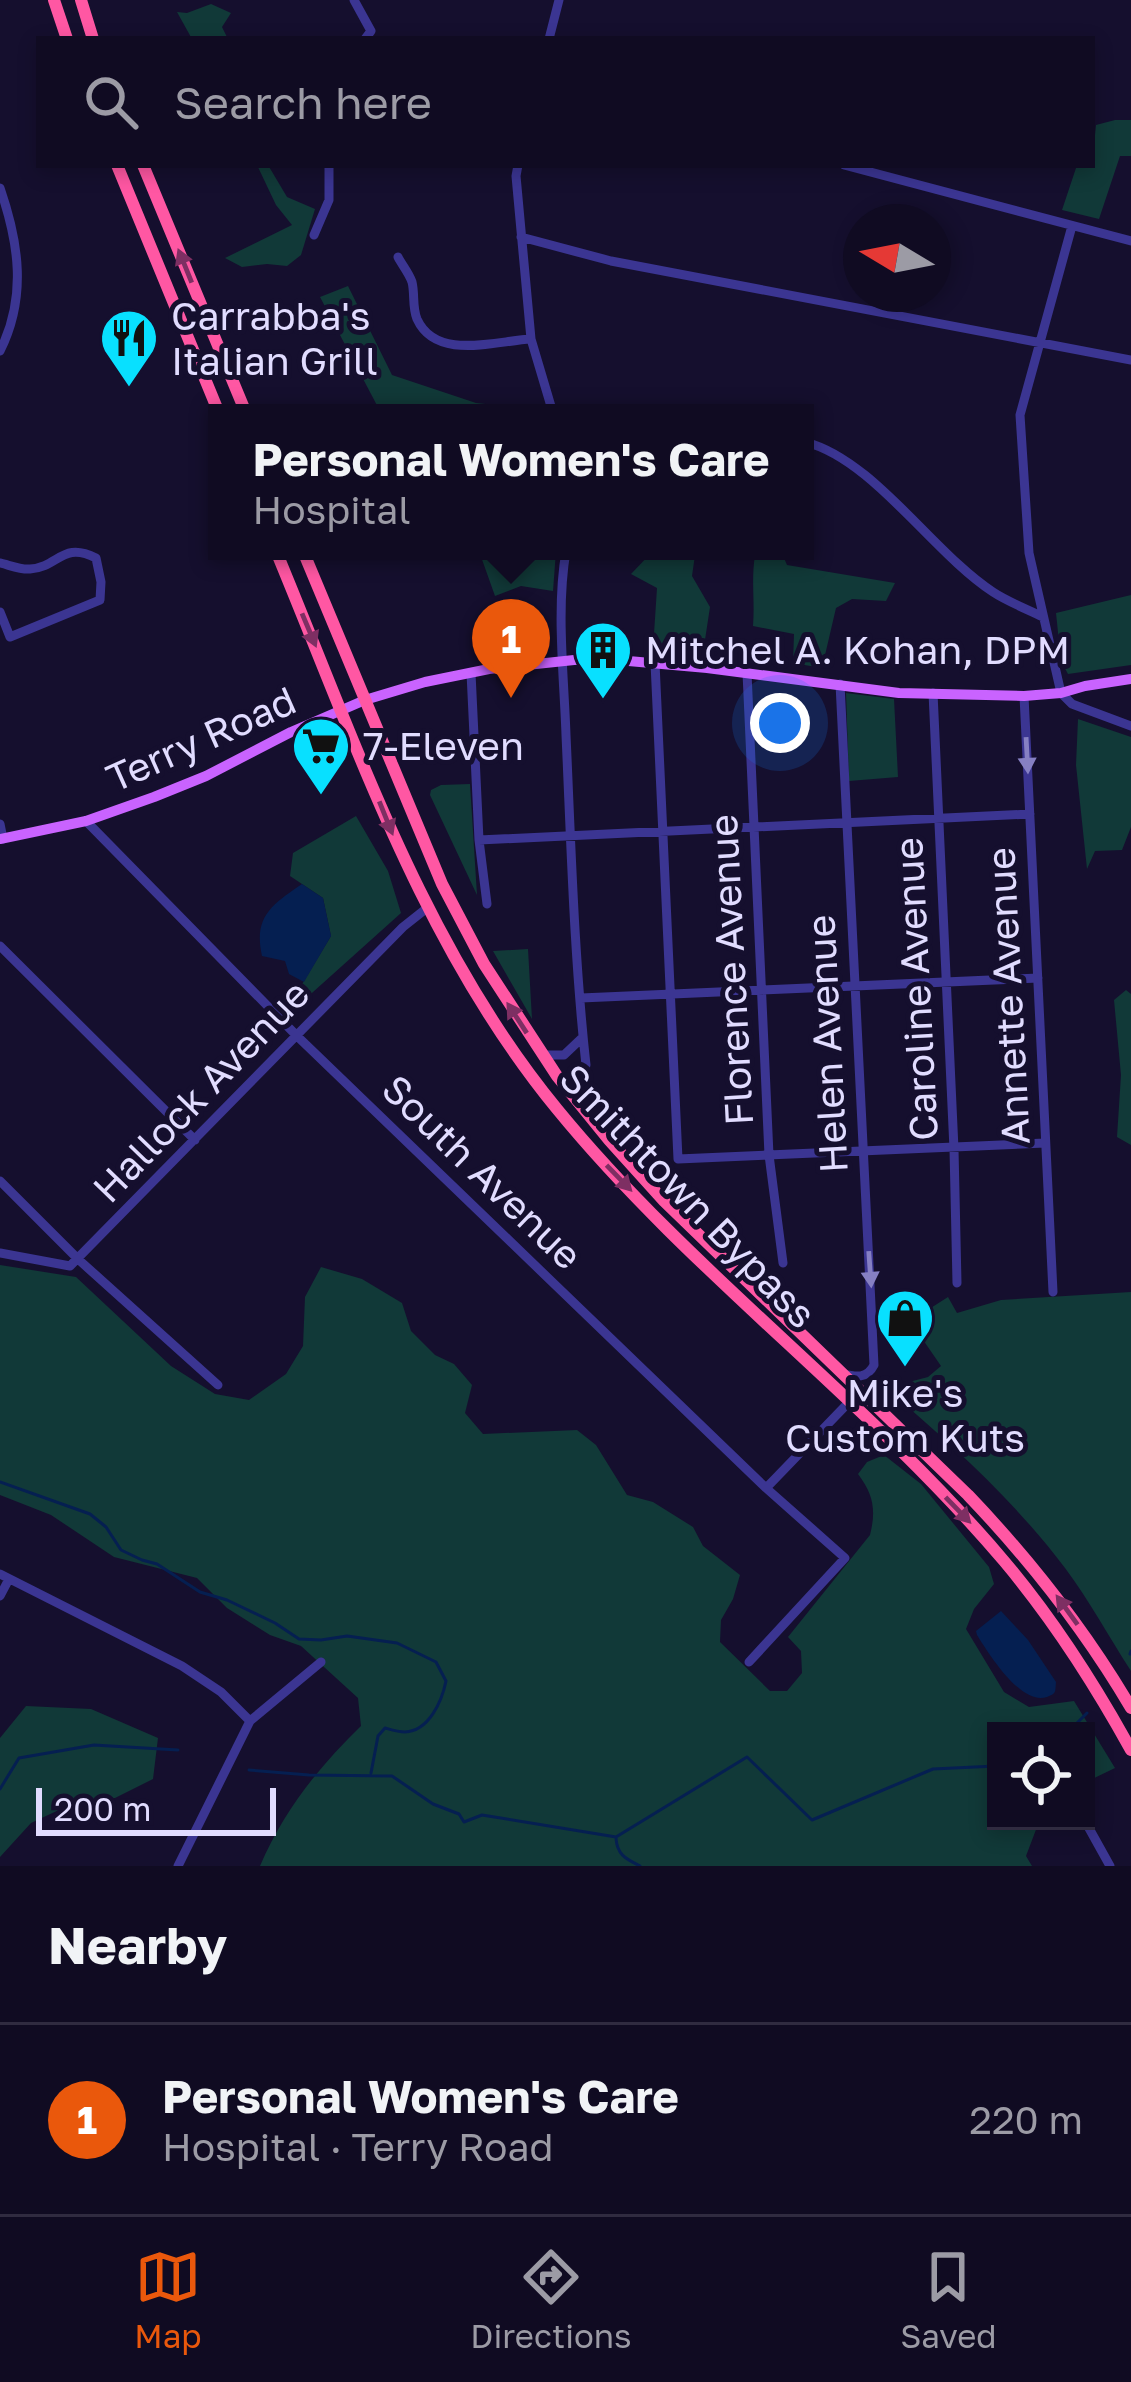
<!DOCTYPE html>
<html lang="en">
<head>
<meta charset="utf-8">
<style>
	:root { --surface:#100b22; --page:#1e192f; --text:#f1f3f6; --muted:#9c9ba5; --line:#302b40; --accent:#ea580c }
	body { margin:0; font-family:"Golos Text",sans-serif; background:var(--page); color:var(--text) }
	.controls { position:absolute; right:36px; bottom:36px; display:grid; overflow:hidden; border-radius:0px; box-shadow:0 6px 18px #0003 }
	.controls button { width:108px; height:108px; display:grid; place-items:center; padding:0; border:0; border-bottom:3px solid var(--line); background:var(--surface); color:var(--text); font:60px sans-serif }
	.compass { position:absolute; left:843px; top:204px; width:108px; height:108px; border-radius:50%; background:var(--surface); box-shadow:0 6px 18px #0003; rotate:280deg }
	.scale { position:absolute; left:36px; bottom:30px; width:240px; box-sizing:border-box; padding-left:12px; border:6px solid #e1dcff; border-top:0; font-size:33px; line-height:42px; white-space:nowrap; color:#e1dcff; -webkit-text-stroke:9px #150f2e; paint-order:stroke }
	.you { position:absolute; left:780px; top:723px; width:42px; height:42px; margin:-30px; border:9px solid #fff; border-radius:50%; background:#1a73e8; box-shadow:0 0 0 18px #1a73e833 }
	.badge { display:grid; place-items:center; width:78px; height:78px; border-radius:50%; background:var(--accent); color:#fff; font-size:39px; font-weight:700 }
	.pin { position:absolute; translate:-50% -99px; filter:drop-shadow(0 3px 6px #0008) }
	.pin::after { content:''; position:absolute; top:63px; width:42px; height:36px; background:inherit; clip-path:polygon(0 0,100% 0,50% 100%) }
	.popup { position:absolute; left:208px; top:404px; width:606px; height:156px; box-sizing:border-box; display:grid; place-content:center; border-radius:0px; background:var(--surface); filter:drop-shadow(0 3px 9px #0005); font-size:39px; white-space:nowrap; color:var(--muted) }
	.popup b { font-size:45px; color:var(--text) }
	.popup::after { content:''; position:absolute; left:50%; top:100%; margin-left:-24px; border:24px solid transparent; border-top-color:var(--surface) }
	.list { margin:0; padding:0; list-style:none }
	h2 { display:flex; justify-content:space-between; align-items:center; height:156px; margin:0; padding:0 48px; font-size:51px }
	h2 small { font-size:39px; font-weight:400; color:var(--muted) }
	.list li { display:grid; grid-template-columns:78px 1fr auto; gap:36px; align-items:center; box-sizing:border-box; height:192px; padding:0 48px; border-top:3px solid var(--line) }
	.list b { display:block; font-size:45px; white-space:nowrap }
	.list p { margin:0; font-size:39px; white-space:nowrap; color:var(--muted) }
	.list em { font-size:39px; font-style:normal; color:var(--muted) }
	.icon { flex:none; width:66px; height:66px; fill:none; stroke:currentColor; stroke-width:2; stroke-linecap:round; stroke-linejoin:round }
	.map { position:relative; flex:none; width:1131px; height:1866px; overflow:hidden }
	.search { position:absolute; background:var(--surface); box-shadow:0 6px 18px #0003; left:36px; right:36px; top:36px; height:132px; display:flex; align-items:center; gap:30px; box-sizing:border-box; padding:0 42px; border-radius:0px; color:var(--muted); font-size:45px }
	.sheet { height:348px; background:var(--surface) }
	nav { display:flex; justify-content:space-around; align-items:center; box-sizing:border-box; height:168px; border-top:3px solid var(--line); background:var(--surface); font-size:33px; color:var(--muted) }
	nav a { display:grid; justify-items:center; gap:6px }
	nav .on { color:var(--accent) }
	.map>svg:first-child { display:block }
</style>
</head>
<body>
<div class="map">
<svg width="1131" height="1866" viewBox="0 0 1131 1866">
	<rect width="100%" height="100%" fill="#150f2e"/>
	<!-- green -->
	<path fill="#113938" d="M211 4 231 13 222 27 228 39H192L177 12 187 13Z
		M1115 120H1131V156H1120L1099 219 1062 210 1077 165H1092L1096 125Z
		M257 165H268L287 197 315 209 301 255 287 266 267 264 242 267 225 258 292 225 276 205Z
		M348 286 392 375 476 403 495 405 496 413H381L320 297Z
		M479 551H556L553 591 521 586 495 596Z
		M653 551H707L695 555 692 576 710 607 703 653 653 649 657 588 631 574Z
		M751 551H781L787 565 895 583 886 601 852 599 836 608 822 668 793 663 794 634 753 626C755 600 751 581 755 555Z
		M1131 595V665L1068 674 1061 661 1056 613Z
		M846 693 894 699 898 777 849 781Z
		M1078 719 1131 737V827L1122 850 1095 851 1087 869 1076 765Z
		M470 784 477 895 430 795 431 790 441 785Z
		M356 816 388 871 401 913 303 1001 298 991 331 936 323 898 290 876 293 853Z
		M528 949 532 1019 493 951Z
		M1126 990 1131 994V1145L1117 1137 1121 1075 1114 1000Z
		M0 1265 76 1277 171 1366 215 1394 249 1400 286 1374 303 1346 305 1297 321 1267 362 1279 402 1303 411 1331 435 1355 454 1364 472 1385 465 1413 483 1434 577 1430 596 1445 627 1495 653 1502 693 1527 703 1546 740 1575 733 1599 721 1620 720 1642 770 1691H787L802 1673 801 1651 788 1637 870 1535C876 1511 874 1495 858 1474L867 1462 884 1455 921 1484 989 1567 994 1584 974 1609 966 1629 1004 1692 1029 1707 1074 1701 1115 1768 1086 1782V1731H996V1821H1042L1037 1827 1026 1856 1032 1866H260C284 1810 318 1768 361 1726L358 1698 301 1646 270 1635 227 1608 197 1578 114 1557 51 1515 0 1495Z
		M1131 1292V1671C1109 1637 1089 1600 1065 1568 1013 1499 950 1443 886 1388L928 1377 941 1366 919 1334 926 1311 948 1297 957 1313 1001 1300Z
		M26 1706 91 1709 158 1738 153 1779 115 1798 76 1802 31 1823 0 1857V1738Z"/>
	<!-- water -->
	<path fill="#051f51" d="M302 884 323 898 331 936 304 982 289 974 285 961 262 956C253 916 273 904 302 884Z
		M1001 1611 1028 1640 1056 1682C1055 1692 1057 1693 1047 1697 1021 1706 989 1654 977 1635L976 1631Z"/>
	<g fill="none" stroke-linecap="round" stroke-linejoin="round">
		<!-- stream -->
		<path stroke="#051f51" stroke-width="3" d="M0 1482 90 1514 106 1527 121 1550 142 1560 157 1564 200 1592 227 1600 275 1623 299 1639 321 1640 347 1636 397 1643 436 1662 446 1681C442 1701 429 1731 405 1732 398 1732 392 1730 385 1728L378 1736 371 1773
			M1130 1654 1131 1651
			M1069 1731 1087 1713
			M249 1770 309 1775 392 1776 433 1804 459 1814 464 1822 482 1815 616 1837 747 1757 812 1820 933 1769 996 1766
			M0 1789 19 1758 94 1745 178 1750
			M616 1838C617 1855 626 1859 640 1866"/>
		<!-- minor -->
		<path stroke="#3b3592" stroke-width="9" d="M354 0 371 31 365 39
			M549 39 559 0
			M518 165 516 176 531 339 553 413
			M844 165 1131 241
			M0 188C19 243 27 297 0 351
			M1072 226 1020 415 1029 553 1061 693 1072 704 1131 726
			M314 235 329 200V165
			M521 237 611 261 1131 360
			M398 257C402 265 409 273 412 282 415 294 412 307 417 319 436 361 495 341 531 339
			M805 442C873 459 933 553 993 592 1008 602 1027 609 1043 617
			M566 551C556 609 564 676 566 735 571 844 574 956 586 1065
			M0 563C9 565 21 570 30 569 59 567 62 541 96 558L101 582 100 600 10 637 0 612
			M655 663 678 1159 1045 1143
			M471 673 479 840 487 904
			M747 673 769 1155 783 1263
			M840 684 874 1365C867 1379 856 1377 843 1374
			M933 693 954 1149 957 1283
			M1024 696 1053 1292
			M86 821 297 1036 766 1488 845 1558 749 1662
			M0 824 3 839
			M479 840 1030 814
			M0 946 195 1140
			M581 998 1038 978
			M543 1055H564L583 1037
			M0 1181 79 1260 218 1385
			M0 1253 70 1266 403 927 427 908
			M766 1488 849 1402
			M0 1574 182 1666 221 1692 250 1721
			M0 1596 9 1579
			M1085 1821 1110 1866
			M178 1866 250 1721 321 1662"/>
		<!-- major -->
		<path stroke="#c963ff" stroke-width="10" d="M0 839 86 821 154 797 206 776 291 732 365 700 425 682 489 669 574 660 606 659 707 668 899 693 1024 696 1061 693 1085 686 1131 679"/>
		<!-- highway -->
		<path stroke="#ff57a3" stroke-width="12" d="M54 0 67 39
			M81 0 93 39
			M117 165 219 413
			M143 165 246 413
			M276 551C356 743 423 946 557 1109 691 1273 867 1399 1004 1561 1053 1619 1094 1683 1131 1750
			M303 551 442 884 484 964 557 1076 609 1140 664 1201 968 1495C1031 1561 1085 1630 1131 1708"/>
	</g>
	<!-- one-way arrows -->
	<defs><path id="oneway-solid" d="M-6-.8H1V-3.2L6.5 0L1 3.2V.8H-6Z" transform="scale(3)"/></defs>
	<g fill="#7e2f63">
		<use href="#oneway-solid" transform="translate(185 266) rotate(-112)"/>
		<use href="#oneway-solid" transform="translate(309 630) rotate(67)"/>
		<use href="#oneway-solid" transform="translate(386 818) rotate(68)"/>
		<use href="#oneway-solid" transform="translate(517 1018) rotate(-123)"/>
		<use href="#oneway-solid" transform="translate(619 1178) rotate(46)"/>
		<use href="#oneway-solid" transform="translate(958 1510) rotate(46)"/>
		<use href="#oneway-solid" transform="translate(1067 1610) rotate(-126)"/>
	</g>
	<g fill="#8680c3">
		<use href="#oneway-solid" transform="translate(1027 755) rotate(87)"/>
		<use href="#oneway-solid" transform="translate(870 1269) rotate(86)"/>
	</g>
	<!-- icons -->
	<defs>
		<symbol id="restaurant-pin" viewBox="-11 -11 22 30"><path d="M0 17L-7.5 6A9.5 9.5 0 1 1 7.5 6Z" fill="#08e0ff" stroke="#150f2e"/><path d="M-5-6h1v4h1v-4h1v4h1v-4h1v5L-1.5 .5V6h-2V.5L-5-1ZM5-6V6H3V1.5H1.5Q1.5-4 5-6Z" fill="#111"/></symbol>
		<symbol id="building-pin" viewBox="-11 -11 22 30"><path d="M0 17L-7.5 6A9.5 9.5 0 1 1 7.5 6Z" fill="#08e0ff" stroke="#150f2e"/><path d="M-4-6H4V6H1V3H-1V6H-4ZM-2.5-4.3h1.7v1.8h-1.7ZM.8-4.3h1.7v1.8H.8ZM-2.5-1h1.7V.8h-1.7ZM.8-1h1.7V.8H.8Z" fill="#111"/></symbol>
		<symbol id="supermarket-pin" viewBox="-11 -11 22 30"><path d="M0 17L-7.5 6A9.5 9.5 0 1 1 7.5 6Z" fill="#08e0ff" stroke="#150f2e"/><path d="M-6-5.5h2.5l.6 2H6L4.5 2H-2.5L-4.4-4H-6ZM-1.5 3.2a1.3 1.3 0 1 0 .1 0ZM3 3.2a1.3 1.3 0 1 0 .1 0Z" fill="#111"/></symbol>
		<symbol id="shop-pin" viewBox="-11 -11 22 30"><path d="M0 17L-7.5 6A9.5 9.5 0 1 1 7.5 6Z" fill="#08e0ff" stroke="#150f2e"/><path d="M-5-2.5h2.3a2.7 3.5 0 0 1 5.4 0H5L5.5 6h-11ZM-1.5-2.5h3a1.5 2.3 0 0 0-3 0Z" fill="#111"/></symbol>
	</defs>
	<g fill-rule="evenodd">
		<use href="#restaurant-pin" x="96" y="305" width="66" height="90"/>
		<use href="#building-pin" x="570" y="617" width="66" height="90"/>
		<use href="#supermarket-pin" x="288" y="713" width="66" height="90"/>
		<use href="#shop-pin" x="872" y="1285" width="66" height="90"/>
	</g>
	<g text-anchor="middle" stroke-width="10" stroke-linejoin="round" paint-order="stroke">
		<!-- poi labels -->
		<g font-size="39" fill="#e1dcff" stroke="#150f2e" text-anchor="start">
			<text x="171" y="330">Carrabba's<tspan x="171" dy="45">Italian Grill</tspan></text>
			<text x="645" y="664">Mitchel A. Kohan, DPM</text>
			<text x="363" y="760">7-Eleven</text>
			<text x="905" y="1407" text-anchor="middle">Mike's<tspan x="905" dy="45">Custom Kuts</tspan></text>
		</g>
		<!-- street labels -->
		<g font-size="39" fill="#e1dcff" stroke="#150f2e">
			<text transform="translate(201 739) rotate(-24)" y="14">Terry Road</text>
			<text transform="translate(731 970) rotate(-93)" y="14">Florence Avenue</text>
			<text transform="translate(916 989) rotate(-93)" y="14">Caroline Avenue</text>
			<text transform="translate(1008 996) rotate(-93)" y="14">Annette Avenue</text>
			<text transform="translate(827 1044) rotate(-93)" y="14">Helen Avenue</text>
			<text transform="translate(201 1091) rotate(-46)" y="14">Hallock Avenue</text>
			<text transform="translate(482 1172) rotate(44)" y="14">South Avenue</text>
			<text transform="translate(688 1196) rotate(46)" y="14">Smithtown Bypass</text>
		</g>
	</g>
</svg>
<div class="controls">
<button><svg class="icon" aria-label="locate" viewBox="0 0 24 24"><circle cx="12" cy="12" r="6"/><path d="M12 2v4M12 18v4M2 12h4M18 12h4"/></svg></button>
</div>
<svg class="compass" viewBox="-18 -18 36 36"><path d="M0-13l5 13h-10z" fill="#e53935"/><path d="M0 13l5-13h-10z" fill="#9c9ba5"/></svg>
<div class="scale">200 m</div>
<div class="you"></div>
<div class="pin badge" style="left:511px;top:698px">1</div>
<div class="popup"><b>Personal Women's Care</b>Hospital</div>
<div class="search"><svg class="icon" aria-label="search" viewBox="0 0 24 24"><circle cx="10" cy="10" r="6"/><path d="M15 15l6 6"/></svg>Search here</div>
</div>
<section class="sheet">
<h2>Nearby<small></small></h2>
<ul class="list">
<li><span class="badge">1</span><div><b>Personal Women's Care</b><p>Hospital · Terry Road</p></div><em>220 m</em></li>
</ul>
</section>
<nav>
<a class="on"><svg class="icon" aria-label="map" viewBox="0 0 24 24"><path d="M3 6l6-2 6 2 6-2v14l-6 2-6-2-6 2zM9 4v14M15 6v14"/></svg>Map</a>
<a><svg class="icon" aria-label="directions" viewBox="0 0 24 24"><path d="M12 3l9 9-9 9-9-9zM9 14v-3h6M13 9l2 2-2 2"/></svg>Directions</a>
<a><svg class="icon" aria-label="saved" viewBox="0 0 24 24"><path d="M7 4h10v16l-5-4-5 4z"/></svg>Saved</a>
</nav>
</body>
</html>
